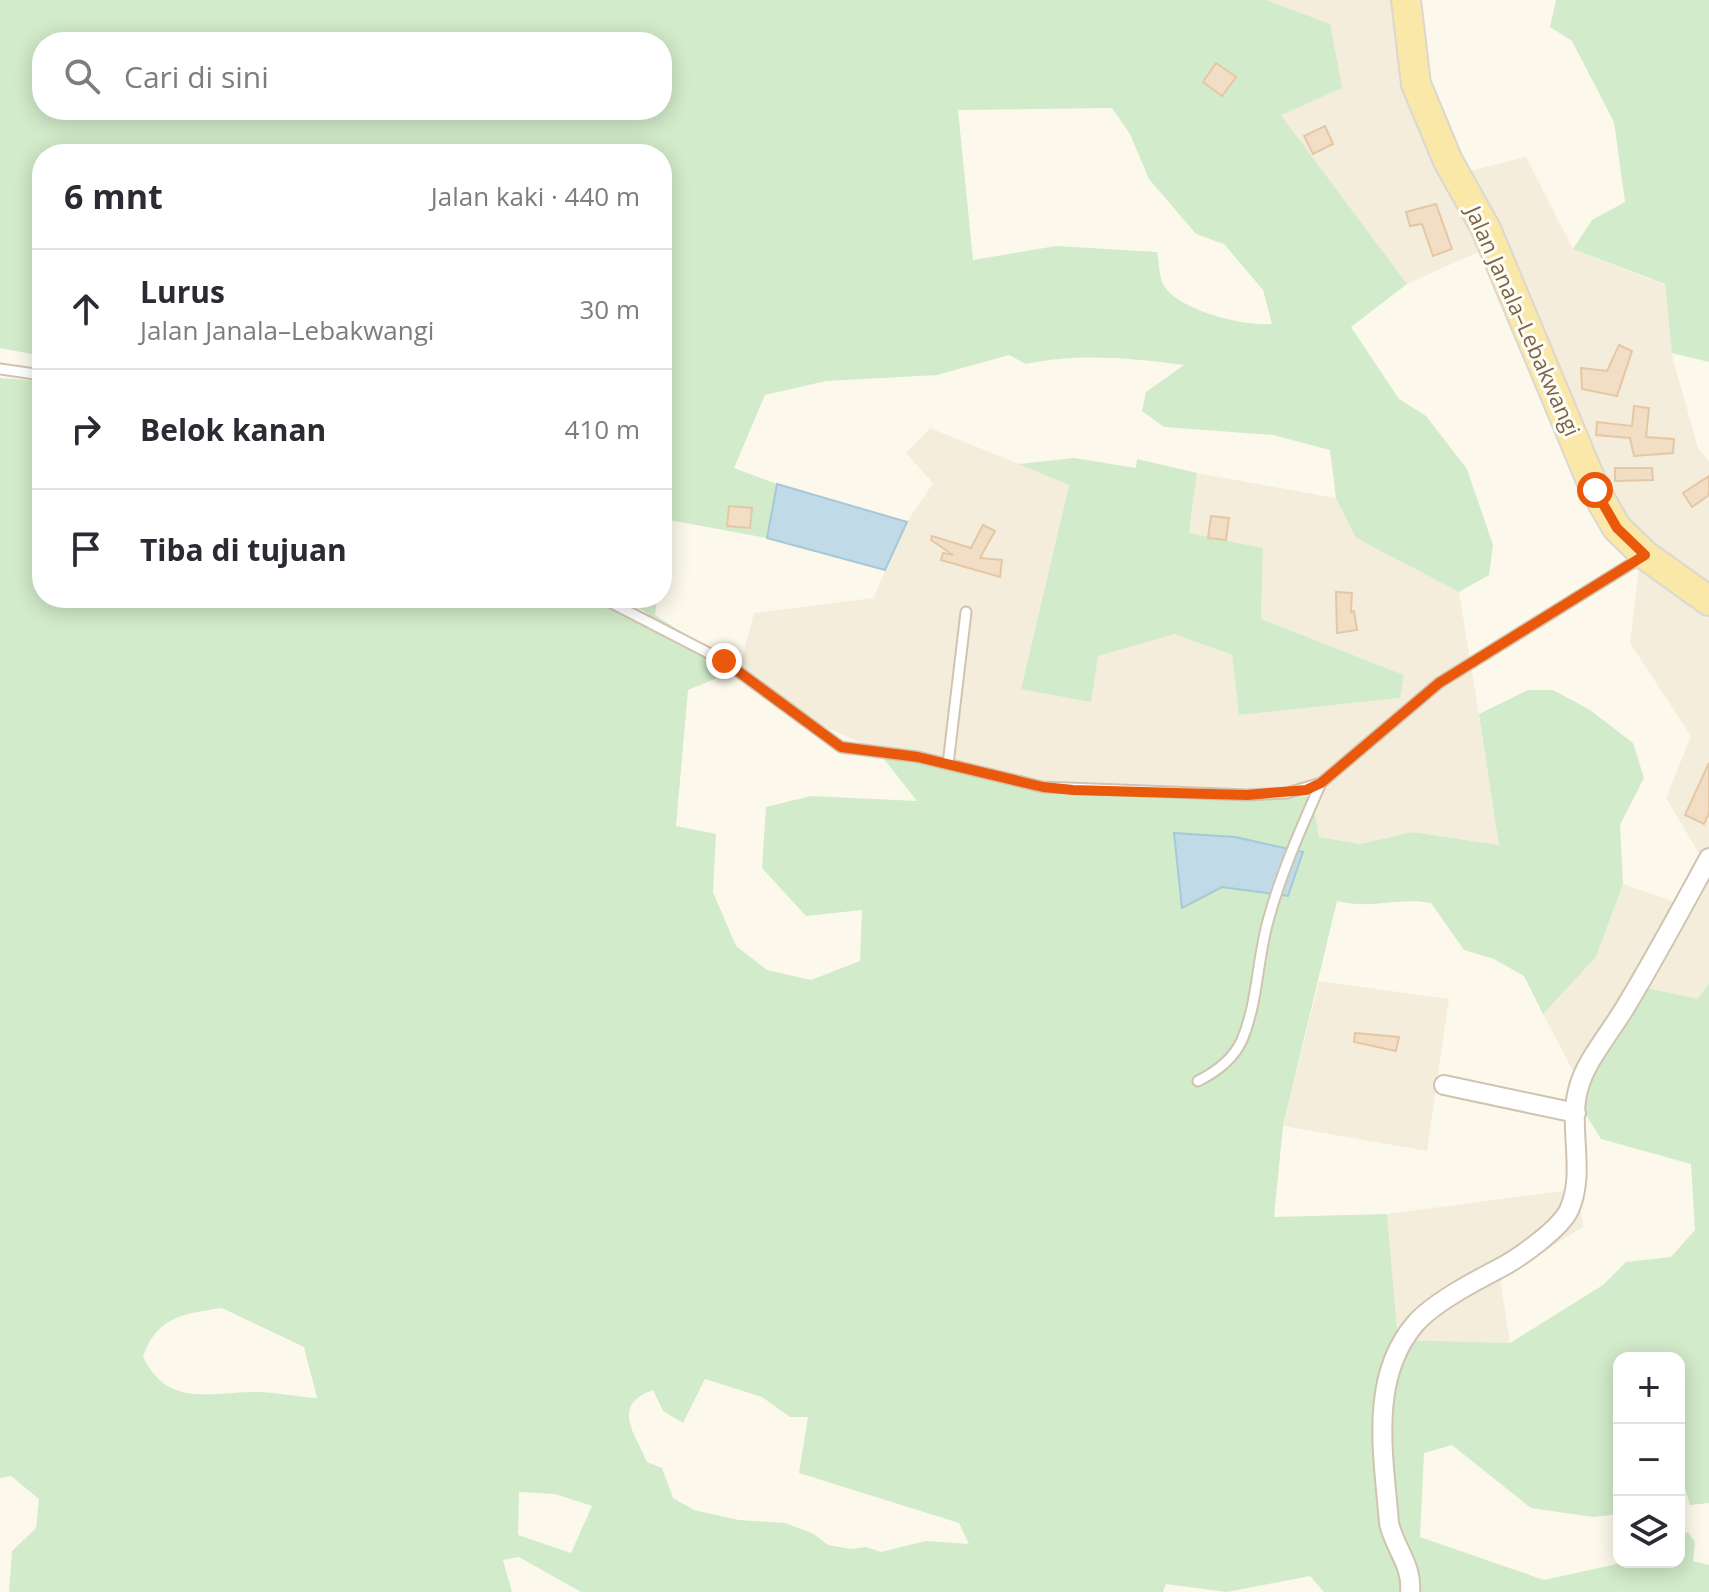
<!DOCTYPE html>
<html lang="id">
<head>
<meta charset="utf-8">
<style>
	:root { --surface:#fff; --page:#f2f2f3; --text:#2b2b33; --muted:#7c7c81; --line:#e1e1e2 }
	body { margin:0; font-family:"Open Sans",sans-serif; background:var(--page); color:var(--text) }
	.controls { position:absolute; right:24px; bottom:24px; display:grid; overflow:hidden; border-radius:16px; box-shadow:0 4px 20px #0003 }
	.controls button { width:72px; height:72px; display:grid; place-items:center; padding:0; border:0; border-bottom:2px solid var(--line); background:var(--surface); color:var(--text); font:40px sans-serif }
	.stop { position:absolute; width:24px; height:24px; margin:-18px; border:6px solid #ea580c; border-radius:50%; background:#fff }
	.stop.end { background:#ea580c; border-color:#fff; box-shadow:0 2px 8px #0008 }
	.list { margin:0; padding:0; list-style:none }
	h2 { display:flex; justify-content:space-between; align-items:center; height:104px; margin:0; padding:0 32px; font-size:34px }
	h2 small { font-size:26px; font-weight:400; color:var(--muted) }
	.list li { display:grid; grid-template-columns:52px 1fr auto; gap:24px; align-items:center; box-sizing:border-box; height:120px; padding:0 32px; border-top:2px solid var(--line) }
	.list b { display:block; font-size:30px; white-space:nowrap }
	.list p { margin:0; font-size:26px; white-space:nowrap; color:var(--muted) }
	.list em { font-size:26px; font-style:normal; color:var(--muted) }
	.icon { flex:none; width:44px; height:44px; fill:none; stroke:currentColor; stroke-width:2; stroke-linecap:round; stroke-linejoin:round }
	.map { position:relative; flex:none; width:1709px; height:1592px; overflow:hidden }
	.search { position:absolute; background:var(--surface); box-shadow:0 4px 20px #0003; left:32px; top:32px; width:640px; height:88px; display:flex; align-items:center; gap:20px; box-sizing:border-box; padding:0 28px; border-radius:32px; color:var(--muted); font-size:30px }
	.panel { position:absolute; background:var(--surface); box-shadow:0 4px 20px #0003; left:32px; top:144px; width:640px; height:464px; border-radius:32px }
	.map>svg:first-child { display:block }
</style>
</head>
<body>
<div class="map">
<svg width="1709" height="1592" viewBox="0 0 1709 1592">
	<rect width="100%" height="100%" fill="#fcf9ec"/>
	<!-- residential -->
	<path fill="#f4eddb" d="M1267 0H1412L1417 68 1465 172 1526 157 1573 249 1665 285 1673 359 1698 448 1709 461V983L1699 999 1582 1088 1543 1014 1596 957 1623 884 1687 906 1707 867 1666 798 1691 736 1630 643 1639 565 1487 248 1407 284 1281 115 1330 24Z
		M930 428 1069 484 1021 689 1098 656 1176 634 1232 655 1239 715 1400 698 1404 675 1261 619 1263 548 1189 533 1197 473 1336 498 1356 538 1459 592 1500 845 1413 832 1360 844 1319 837 1311 797 1063 795 876 749 811 721 739 669 754 613 873 598 907 522 933 483 906 453Z
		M1319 981 1449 999 1427 1151 1283 1126Z
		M1578 1189 1583 1227 1500 1278 1510 1343 1398 1340 1387 1214Z"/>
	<!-- green -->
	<path fill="#d2ebca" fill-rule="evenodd" d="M0 0H1267L1330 24 1342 88 1281 115 1407 284 1351 327 1399 399 1426 416 1467 469 1493 545 1489 575 1459 592 1356 538 1336 498 1330 450 1273 435 1164 427 1142 411 1146 392 1184 365C1129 358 1080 353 1026 364L1009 355 937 375 826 381 765 395 734 468 777 484 767 538 669 520 662 566V154H42V356L0 348ZM42 42H662V110H42ZM1112 108 1130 134 1149 179 1196 234 1224 244 1263 290 1272 324C1246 327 1176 310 1163 284 1159 275 1159 262 1157 252L1056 246 973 260 958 110Z
		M1556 0H1709V362L1672 353 1665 284 1573 249 1592 220 1625 202 1614 122 1572 41 1550 27Z
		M0 378 42 381V598H594L649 614 622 598H657L655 615 739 669 688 690 676 826 716 834 713 892 736 946 767 970 811 980 860 961 862 910 806 916 762 868 766 807 811 796 917 801 876 749 1063 795 1312 797 1319 837 1360 844 1413 832 1499 845 1479 714 1528 690H1553L1590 710 1633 743 1644 778 1620 825 1623 884 1596 957 1543 1014 1524 976 1494 959 1464 950 1431 903C1394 897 1373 910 1337 901L1283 1126 1274 1217 1387 1214 1398 1340 1510 1343 1603 1285 1626 1262 1671 1257 1695 1230 1691 1164 1601 1139 1585 1113 1582 1088 1636 986 1698 999 1709 983V1503L1690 1505 1684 1485 1679 1487V1358H1619V1514L1593 1517 1531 1508 1452 1445 1424 1453 1420 1537 1544 1580 1626 1562H1679V1536L1688 1532 1695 1542 1693 1561 1709 1565V1592H1324L1310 1576 1227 1592 1166 1584 1163 1592H581L519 1557 503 1560 512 1592H9L12 1551 36 1528 39 1499 11 1476 0 1478ZM1235 837 1288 896 1222 887 1183 907ZM222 1308 304 1347 317 1398C297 1397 276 1392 256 1392 209 1392 168 1408 143 1357 157 1316 183 1314 222 1308ZM705 1379 762 1397 790 1417H808L799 1473 959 1523 969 1544 926 1541 881 1552 866 1547 851 1549 828 1545 814 1534 785 1523 739 1520 694 1510 673 1498 662 1468 647 1462C634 1432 611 1405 653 1390L663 1411 683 1423ZM519 1492 555 1494 592 1506 571 1553 518 1535Z
		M1074 458 1136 468 1137 459 1197 473 1189 533 1263 548 1261 619 1404 675 1400 698 1239 715 1232 655 1175 634 1098 656 1091 702 1021 689 1069 485 1019 464Z"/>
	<!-- water -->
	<path fill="#c0dbe7" stroke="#a6c8d8" stroke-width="2" d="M777 484 907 522 885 570 767 538Z
		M1174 833 1235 837 1303 852 1288 896 1222 887 1182 908Z"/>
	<!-- building -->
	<path fill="#f2dec4" stroke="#e4c8a5" stroke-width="2" d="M1216 63 1236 77 1222 96 1203 82Z
		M1325 126 1333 144 1313 154 1304 136Z
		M1436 204 1452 249 1433 256 1422 224 1410 226 1406 212Z
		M1619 345 1632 351 1617 396 1582 389 1581 368 1607 371Z
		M1634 406 1649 408 1646 437 1674 439 1673 453 1634 456 1630 438 1596 435 1597 422 1632 426Z
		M1615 468H1652L1653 480 1615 481Z
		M1709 476V495L1692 507 1683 493Z
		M729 506 752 508 750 528 727 526Z
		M1211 516 1229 518 1226 540 1208 538Z
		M983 525 995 531 980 558 1002 560 1000 577 941 560 943 553 953 555 931 540 932 536 971 548Z
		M1336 592 1352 593 1351 612 1354 611 1357 630 1337 633Z
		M1709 763V813L1704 824 1685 815Z
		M1355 1033 1399 1037 1396 1051 1354 1042Z"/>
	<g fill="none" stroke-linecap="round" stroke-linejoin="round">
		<defs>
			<path id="service" d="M0 369 42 375
				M602 598 724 661 841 747 918 757 1043 787 1247 795 1287 793 1321 783 1439 683 1642 557
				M948 764 966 612
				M1198 1081C1216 1072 1233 1060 1242 1040 1258 1002 1257 960 1268 921 1281 873 1301 828 1321 783"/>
			<path id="minor" d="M1444 1085 1576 1113
				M1410 1592C1413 1566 1394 1547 1389 1523 1384 1458 1368 1379 1415 1324 1433 1303 1475 1281 1500 1268 1519 1258 1560 1229 1569 1210 1586 1173 1568 1128 1578 1090 1585 1061 1611 1032 1626 1006 1655 958 1682 908 1709 858"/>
			<path id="primary" d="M1406 0 1416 84 1448 161 1486 229 1595 490 1617 528 1645 555 1709 601"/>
		</defs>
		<!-- service casing -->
		<use href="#service" stroke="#d0c4b1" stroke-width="13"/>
		<!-- minor casing -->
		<use href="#minor" stroke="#d0c4b1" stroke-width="22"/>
		<!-- primary casing -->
		<use href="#primary" stroke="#dcd7d1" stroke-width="32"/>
		<!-- service -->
		<use href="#service" stroke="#fff" stroke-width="9"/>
		<!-- minor -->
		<use href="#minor" stroke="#fff" stroke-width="18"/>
		<!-- primary -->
		<use href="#primary" stroke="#f9e8a7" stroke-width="28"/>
	</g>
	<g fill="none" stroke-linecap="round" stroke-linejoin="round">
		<!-- route -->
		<path stroke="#ea580c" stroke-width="10" d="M724 661 841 747 918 757 1043 787 1073 790 1247 795 1306 790 1321 783 1439 683 1645 555 1617 528 1595 490"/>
	</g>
	<g text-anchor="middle" stroke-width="6" stroke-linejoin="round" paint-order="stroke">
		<!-- street labels -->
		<g font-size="22" fill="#79654e" stroke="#fffcf3">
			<text transform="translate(1523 321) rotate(66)" y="8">Jalan Janala–Lebakwangi</text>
		</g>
	</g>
</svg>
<div class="controls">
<button>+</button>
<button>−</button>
<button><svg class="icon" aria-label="layers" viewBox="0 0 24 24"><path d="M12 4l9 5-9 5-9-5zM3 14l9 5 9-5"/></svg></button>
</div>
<div class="stop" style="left:1595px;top:490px"></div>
<div class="stop end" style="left:724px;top:661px"></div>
<div class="search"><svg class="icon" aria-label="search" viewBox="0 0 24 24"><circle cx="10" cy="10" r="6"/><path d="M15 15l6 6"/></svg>Cari di sini</div>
<section class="panel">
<h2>6 mnt<small>Jalan kaki · 440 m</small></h2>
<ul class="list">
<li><svg class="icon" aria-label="ahead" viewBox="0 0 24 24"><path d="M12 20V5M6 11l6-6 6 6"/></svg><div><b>Lurus</b><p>Jalan Janala–Lebakwangi</p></div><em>30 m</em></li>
<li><svg class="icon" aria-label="right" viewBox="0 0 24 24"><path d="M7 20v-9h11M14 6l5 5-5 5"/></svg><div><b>Belok kanan</b></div><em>410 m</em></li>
<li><svg class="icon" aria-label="arrive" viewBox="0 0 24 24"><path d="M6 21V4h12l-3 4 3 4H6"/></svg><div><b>Tiba di tujuan</b></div></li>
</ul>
</section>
</div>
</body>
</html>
